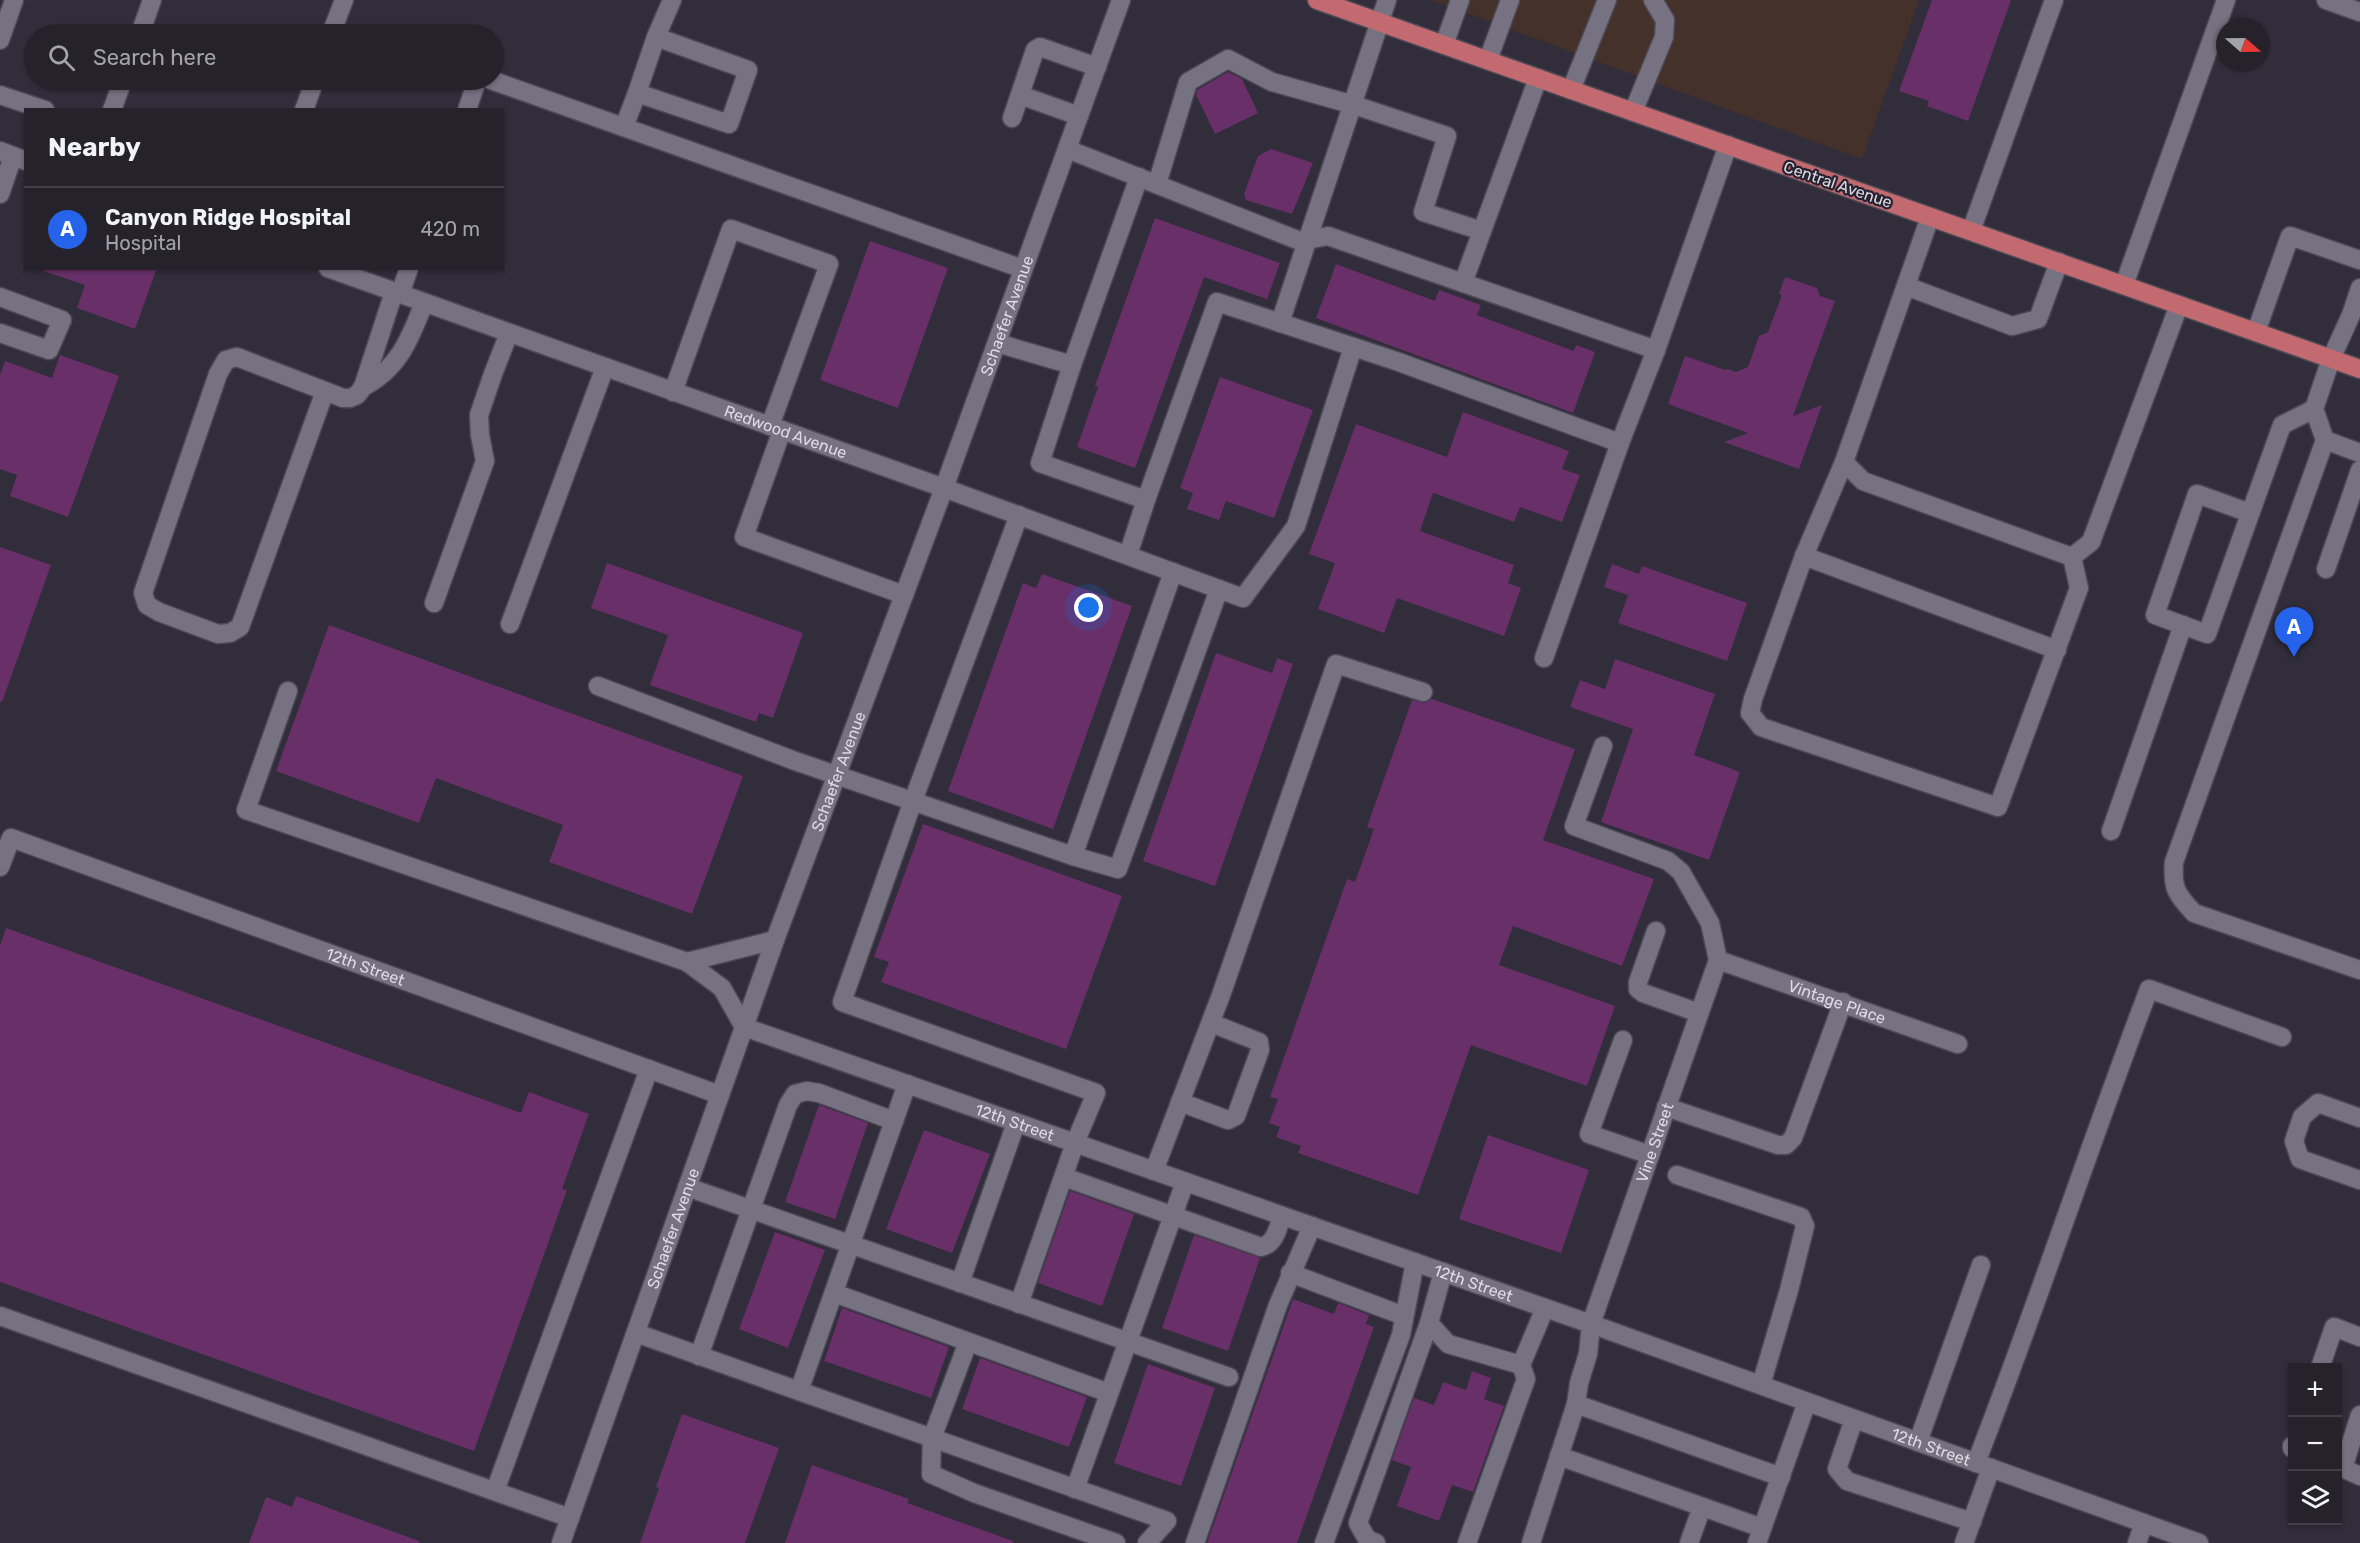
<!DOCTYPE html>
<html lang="en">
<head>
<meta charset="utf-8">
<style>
	:root { --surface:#25222c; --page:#2d2a34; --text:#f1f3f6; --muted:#a3a4a9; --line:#423f48; --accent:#2563eb }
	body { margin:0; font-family:Rubik,sans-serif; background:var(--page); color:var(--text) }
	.controls { position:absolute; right:18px; bottom:18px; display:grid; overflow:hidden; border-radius:0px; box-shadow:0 2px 4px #0004 }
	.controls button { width:54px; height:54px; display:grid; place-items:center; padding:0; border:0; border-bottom:2px solid var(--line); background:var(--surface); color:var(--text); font:30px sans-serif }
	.compass { position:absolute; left:2216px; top:18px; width:54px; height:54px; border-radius:50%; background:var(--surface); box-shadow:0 2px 4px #0004; rotate:110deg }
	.you { position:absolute; left:1089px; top:608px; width:21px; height:21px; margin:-15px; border:4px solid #fff; border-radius:50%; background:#1a73e8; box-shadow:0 0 0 9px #1a73e833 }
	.badge { display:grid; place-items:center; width:39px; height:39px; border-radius:50%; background:var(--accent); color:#fff; font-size:20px; font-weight:700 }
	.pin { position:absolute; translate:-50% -50px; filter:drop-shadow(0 2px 3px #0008) }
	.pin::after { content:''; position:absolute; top:32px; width:21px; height:18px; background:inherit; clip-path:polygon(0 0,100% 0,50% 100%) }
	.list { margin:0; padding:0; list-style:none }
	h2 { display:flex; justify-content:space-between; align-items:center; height:78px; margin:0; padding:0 24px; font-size:26px }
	h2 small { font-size:20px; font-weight:400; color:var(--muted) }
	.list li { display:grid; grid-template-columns:39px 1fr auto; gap:18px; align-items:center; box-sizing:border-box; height:84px; padding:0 24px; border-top:2px solid var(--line) }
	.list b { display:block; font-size:22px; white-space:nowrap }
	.list p { margin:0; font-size:20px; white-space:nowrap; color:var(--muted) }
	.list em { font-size:20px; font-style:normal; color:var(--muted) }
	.icon { flex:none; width:33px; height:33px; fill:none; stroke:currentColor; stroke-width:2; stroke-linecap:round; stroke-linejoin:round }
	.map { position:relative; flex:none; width:2360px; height:1543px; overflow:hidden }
	.search { position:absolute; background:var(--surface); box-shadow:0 2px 4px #0004; left:24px; top:24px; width:480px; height:66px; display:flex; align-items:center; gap:15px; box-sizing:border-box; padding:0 21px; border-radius:33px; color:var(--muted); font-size:22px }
	.panel { position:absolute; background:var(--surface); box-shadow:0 2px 4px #0004; left:24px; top:108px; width:480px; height:162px; border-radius:0px }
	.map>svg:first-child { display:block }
</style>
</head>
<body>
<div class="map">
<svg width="2360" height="1543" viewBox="0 0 2360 1543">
	<rect width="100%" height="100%" fill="#312d3b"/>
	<!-- industrial -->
	<path fill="#44322a" d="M1431 0H1919L1862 159Z"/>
	<!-- building -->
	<path fill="#682f69" d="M1932 0H2011L1968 121 1927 106 1929 101 1899 91Z
		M1228 72 1242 79 1258 113 1215 134 1196 95 1197 90Z
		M1271 149 1313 163 1292 214 1246 200 1244 194 1258 156Z
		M1155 218 1280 263 1267 299 1204 277 1135 468 1077 447 1098 387 1095 386Z
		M870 241 948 268 898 408 820 380Z
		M1336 264 1435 301 1439 290 1481 305 1477 315 1574 351 1576 345 1595 352 1573 413 1316 318Z
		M45 268H157L135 329 77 308 85 285 44 271Z
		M1785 277 1817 288 1820 296 1835 301 1793 416 1822 405 1799 469 1724 442 1748 433 1668 404 1685 356 1725 370 1728 369 1736 372 1748 367 1759 336 1768 332 1782 295 1779 294Z
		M60 355 119 376 68 517 10 496 17 475 0 469V375L5 361 52 378Z
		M1220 377 1313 410 1274 518 1226 501 1219 520 1187 509 1193 493 1180 488Z
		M1463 412 1569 451 1562 469 1580 475 1562 522 1520 507 1514 522 1433 493 1420 531 1514 565 1508 583 1521 588 1504 636 1397 598 1384 633 1318 609 1335 563 1309 554 1356 424 1447 457Z
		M0 547 51 565 2 702H0Z
		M607 563 803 633 773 718 759 713 756 722 650 685 668 635 591 608Z
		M1612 564 1639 574 1642 566 1747 603 1727 661 1618 623 1628 595 1604 587Z
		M1042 574 1132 606 1053 829 948 791 1023 583 1036 588Z
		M329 625 743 776 692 914 549 862 563 825 436 778 419 823 276 771Z
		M1216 653 1272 673 1277 658 1293 664 1215 886 1143 861Z
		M1615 659 1715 694 1694 755 1740 772 1709 860 1601 822 1633 729 1570 707 1580 680 1605 689Z
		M1432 699 1575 749 1543 840 1654 879 1622 966 1513 926 1499 965 1615 1006 1587 1086 1471 1045 1418 1195 1298 1153 1301 1146 1276 1137 1280 1127 1269 1123 1278 1099 1270 1097 1347 879 1355 882 1374 829 1367 827 1412 700 1425 703Z
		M923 824 1122 896 1066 1049 881 982 889 962 874 957Z
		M6 928 521 1113 529 1092 589 1114 562 1189 567 1190 474 1451 0 1282V945Z
		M819 1105 868 1123 835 1219 785 1202Z
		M924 1130 990 1154 952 1253 886 1229Z
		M1488 1135 1589 1170 1561 1253 1459 1219Z
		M1070 1191 1134 1214 1102 1306 1038 1283Z
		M775 1232 825 1250 788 1348 739 1329Z
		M1194 1235 1260 1258 1228 1351 1162 1328Z
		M1293 1299 1334 1314 1338 1303 1369 1315 1366 1324 1374 1327 1297 1543H1207Z
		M842 1308 949 1347 931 1398 824 1361Z
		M980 1358 1087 1397 1069 1447 962 1409Z
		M1148 1364 1215 1388 1181 1486 1114 1463Z
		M1472 1371 1491 1378 1484 1399 1504 1406 1473 1492 1452 1485 1439 1521 1397 1506 1411 1467 1392 1460 1414 1398 1434 1405 1443 1382 1466 1390Z
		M682 1414 779 1448 745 1543H640L659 1488 656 1487Z
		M812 1465 909 1499 907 1503 1013 1541V1543H785Z
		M296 1496 419 1541V1543H249L266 1497 292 1507Z"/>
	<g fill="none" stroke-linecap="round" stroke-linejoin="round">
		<defs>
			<g id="minor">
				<path d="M2326 0 2360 12"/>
				<path d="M140 34 152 0"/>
				<path d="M331 34 344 0"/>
				<path d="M0 40 14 0"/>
				<path d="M1444 45 1460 0"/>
				<path d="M1488 60 1510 0"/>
				<path d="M491 80 1023 269"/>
				<path d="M1571 90 1607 0"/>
				<path d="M637 93 656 37"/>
				<path d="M0 95 45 110"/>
				<path d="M1020 95 1079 116"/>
				<path d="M112 110 123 80"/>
				<path d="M304 110 315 80"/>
				<path d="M467 110 477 80"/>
				<path d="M1633 112 1664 37 1665 20 1653 0"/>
				<path d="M1012 118 1035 50 1040 47 1097 67"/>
				<path d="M624 127 637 93 729 124 748 70 656 37 672 0"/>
				<path d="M1067 149 1300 241 1328 236 1656 350 1728 145"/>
				<path d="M0 151 26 161"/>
				<path d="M1157 184 1188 82 1228 59 1272 82 1354 105 1447 136 1423 212 1482 231"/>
				<path d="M0 194 13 156"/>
				<path d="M1930 217 1844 462 1863 481 2072 557 2091 542 2179 305"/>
				<path d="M1971 231 2054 0"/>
				<path id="s1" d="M328 268 944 488 1243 598 1296 526 1353 347"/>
				<path d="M1463 283 1538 78"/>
				<path d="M2124 285 2226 0"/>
				<path d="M1906 286 2012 326 2038 319 2059 262"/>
				<path d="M2360 288 2351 315 2331 359 2314 409 2325 440 2174 862C2172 888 2176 894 2194 913L2360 970"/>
				<path d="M400 294 409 268"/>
				<path d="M0 297 62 320 49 350 0 333"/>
				<path d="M1280 323 1387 0"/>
				<path d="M2256 332 2290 236 2360 260"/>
				<path d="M997 343 1072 365 1040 463 1146 500 1217 302 1396 361 1620 443"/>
				<path d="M1072 365 1139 177"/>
				<path d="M363 387C399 368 410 339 424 303"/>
				<path d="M325 391 240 627 230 633 218 634 159 612 147 605 143 593 218 374 226 360 237 357 343 398H350L357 395 363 387 394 292"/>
				<path d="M673 392 731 229 829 264 770 426"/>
				<path d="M782 430 744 537 904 595"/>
				<path d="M2325 440 2360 453"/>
				<path d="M1844 462 1804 556 1753 699 1750 713 1761 727 1998 807 2079 588 2072 557"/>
				<path d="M2250 513 2197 494 2155 615 2207 634 2282 425 2314 409"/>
				<path d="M1019 515 913 801 842 1002 1096 1093 1075 1143 1019 1304"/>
				<path d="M1128 555 1146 500"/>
				<path d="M1804 556 2057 650"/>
				<path d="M2326 569 2360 470"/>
				<path d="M434 603 485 461 480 435 479 415 493 374 509 333"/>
				<path d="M510 624 605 367"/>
				<path d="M1544 658 1620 443 1656 350"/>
				<path d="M598 686 795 761 1073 856 1173 572"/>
				<path id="s2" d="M288 691 246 810 687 962 722 988 744 1027 1591 1324 2199 1543"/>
				<path d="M1603 746 1574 826 1668 861 1681 872 1710 923 1718 960"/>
				<path d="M2111 831 2183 625"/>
				<path d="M1073 856 1118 869 1219 589"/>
				<path id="s3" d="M0 867 11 838 720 1095"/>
				<path d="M1656 931 1638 982V989L1643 993 1699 1013"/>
				<path id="s4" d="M1718 960 1958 1044"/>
				<path d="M687 962 775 940"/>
				<path d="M1623 1040 1589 1134 1650 1155"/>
				<path d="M1180 1102 1228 1120 1236 1116 1260 1050 1259 1042 1211 1023"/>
				<path d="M1666 1107 1778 1145H1786L1793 1138 1843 1002"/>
				<path d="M2360 1118 2318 1103 2302 1117 2294 1141 2300 1159 2360 1180"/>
				<path d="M1154 1171 1221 995 1336 664 1423 692"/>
				<path d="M1677 1175 1801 1217 1805 1226 1789 1290 1761 1385"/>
				<path d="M1064 1177 1261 1247C1275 1244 1278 1228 1282 1216"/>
				<path d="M687 1187 1229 1377"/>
				<path d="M1443 1272 1429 1323 1448 1344 1521 1365 1545 1308"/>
				<path d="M1290 1273 1404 1316"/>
				<path d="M960 1283 1016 1123"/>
				<path d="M834 1293 1109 1393"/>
				<path d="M0 1316 570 1518"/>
				<path d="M636 1333 799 1391 907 1084"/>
				<path d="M968 1342 932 1438 931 1474 974 1493 1116 1543"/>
				<path d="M699 1356 788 1105 795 1094 807 1091 819 1093 894 1121"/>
				<path d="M2320 1368 2334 1327 2360 1337"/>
				<path d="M799 1391 1167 1521 1147 1543"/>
				<path id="s5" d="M1576 1404 1579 1383 1588 1354 1591 1324 1718 960"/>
				<path d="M1854 1419 1837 1469 1847 1481 1972 1522"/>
				<path d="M1918 1442 1981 1265"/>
				<path d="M2292 1446V1448"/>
				<path d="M1559 1456 1762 1528"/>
				<path d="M1976 1463C2037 1306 2089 1146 2149 989L2282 1037"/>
				<path d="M2338 1466 2360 1476"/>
				<path d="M2343 1468 2360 1415"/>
				<path d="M1075 1489 1185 1182"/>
				<path d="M495 1491 649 1069"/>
				<path id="s6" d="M561 1543 775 940 944 488 1121 0"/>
				<path d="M1195 1543 1278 1305 1312 1226"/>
				<path d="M1324 1543 1401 1335 1415 1262"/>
				<path d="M1376 1543 1367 1539 1358 1523 1429 1323"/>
				<path d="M1467 1543 1526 1379 1521 1365"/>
				<path d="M1531 1543 1576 1404 1781 1477"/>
				<path d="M1689 1543 1702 1507"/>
				<path d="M1757 1543 1807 1402"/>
				<path d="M1964 1543 1991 1468"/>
				<path d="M2137 1543 2144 1523"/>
			</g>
			<path id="major" d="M1317 0 2360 369"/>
		</defs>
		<!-- minor casing -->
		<use href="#minor" stroke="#4c4854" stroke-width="21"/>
		<!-- major casing -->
		<use href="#major" stroke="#4c4854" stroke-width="21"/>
		<!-- minor -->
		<use href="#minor" stroke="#777282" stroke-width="18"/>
		<!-- major -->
		<use href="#major" stroke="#c26a70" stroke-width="18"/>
	</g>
	<g text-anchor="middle" stroke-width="4.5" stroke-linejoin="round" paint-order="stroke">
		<!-- street labels -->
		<g font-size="16" fill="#dedbe4" stroke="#272330">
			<text transform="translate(1838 184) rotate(19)" y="6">Central Avenue</text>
			<text dy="6" stroke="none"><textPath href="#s6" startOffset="1306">Schaefer Avenue</textPath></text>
			<text dy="6" stroke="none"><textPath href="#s1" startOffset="486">Redwood Avenue</textPath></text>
			<text dy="6" stroke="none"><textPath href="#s6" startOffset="820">Schaefer Avenue</textPath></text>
			<text dy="6" stroke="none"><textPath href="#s3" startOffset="408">12th Street</textPath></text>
			<text dy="6" stroke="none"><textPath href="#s4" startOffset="126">Vintage Place</textPath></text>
			<text dy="6" stroke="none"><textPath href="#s2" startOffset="968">12th Street</textPath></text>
			<text dy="6" stroke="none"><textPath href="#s5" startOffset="274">Vine Street</textPath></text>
			<text dy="6" stroke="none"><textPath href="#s6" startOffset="334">Schaefer Avenue</textPath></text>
			<text dy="6" stroke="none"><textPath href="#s2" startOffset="1454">12th Street</textPath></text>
			<text dy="6" stroke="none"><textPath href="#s2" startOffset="1940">12th Street</textPath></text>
		</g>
	</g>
</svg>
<div class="controls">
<button>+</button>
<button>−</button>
<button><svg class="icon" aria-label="layers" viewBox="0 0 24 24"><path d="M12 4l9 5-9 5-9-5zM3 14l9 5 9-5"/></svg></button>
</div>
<svg class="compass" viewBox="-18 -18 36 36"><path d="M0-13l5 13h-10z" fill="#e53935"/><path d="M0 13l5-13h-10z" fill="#a3a4a9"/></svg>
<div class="you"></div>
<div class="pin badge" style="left:2294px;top:657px">A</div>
<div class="search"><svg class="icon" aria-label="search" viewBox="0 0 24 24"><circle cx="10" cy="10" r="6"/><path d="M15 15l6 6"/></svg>Search here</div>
<section class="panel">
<h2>Nearby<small></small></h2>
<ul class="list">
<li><span class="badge">A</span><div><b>Canyon Ridge Hospital</b><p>Hospital</p></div><em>420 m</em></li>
</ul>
</section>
</div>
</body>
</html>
